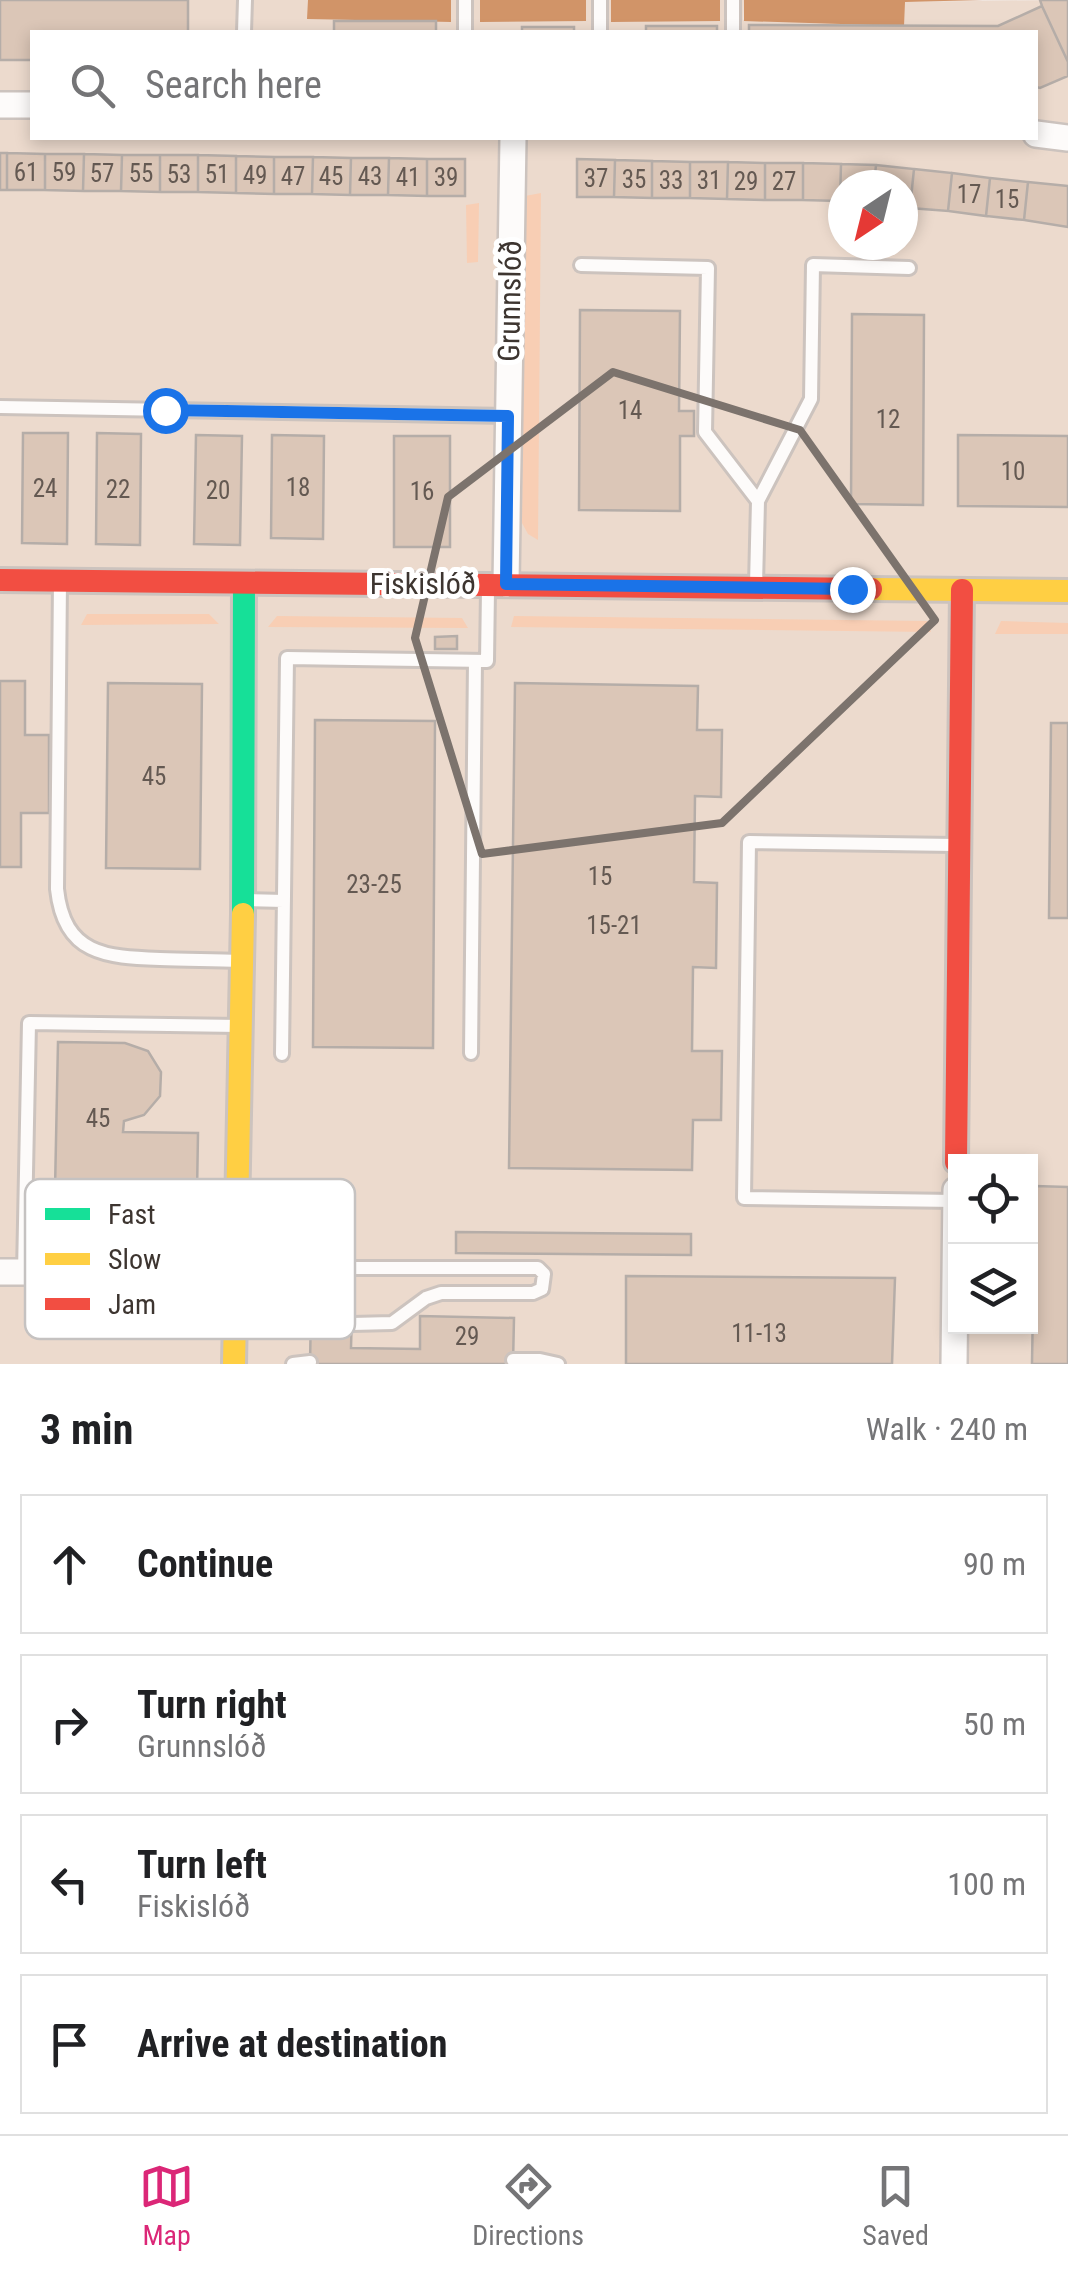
<!DOCTYPE html>
<html lang="en">
<head>
<meta charset="utf-8">
<style>
	:root { --surface:#fff; --page:#f2f2f2; --text:#202124; --muted:#757577; --line:#e0e0e0; --accent:#db2777 }
	body { margin:0; font-family:"Roboto Condensed",sans-serif; background:var(--page); color:var(--text) }
	.controls { position:absolute; right:30px; bottom:30px; display:grid; overflow:hidden; border-radius:0px; box-shadow:0 5px 15px #0003 }
	.controls button { width:90px; height:90px; display:grid; place-items:center; padding:0; border:0; border-bottom:2px solid var(--line); background:var(--surface); color:var(--text); font:50px sans-serif }
	.compass { position:absolute; left:828px; top:170px; width:90px; height:90px; border-radius:50%; background:var(--surface); box-shadow:0 5px 15px #0003; rotate:215deg }
	.stop { position:absolute; width:30px; height:30px; margin:-22px; border:8px solid #1a73e8; border-radius:50%; background:#fff }
	.stop.end { background:#1a73e8; border-color:#fff; box-shadow:0 2px 10px #0008 }
	.list { margin:0; padding:0; list-style:none }
	h2 { display:flex; justify-content:space-between; align-items:center; height:130px; margin:0; padding:0 40px; font-size:42px }
	h2 small { font-size:32px; font-weight:400; color:var(--muted) }
	.list li { display:grid; grid-template-columns:65px 1fr auto; gap:30px; align-items:center; box-sizing:border-box; height:140px; margin:0 20px 20px; padding:0 20px; border:2px solid var(--line); border-radius:0px }
	.list b { display:block; font-size:38px; white-space:nowrap }
	.list p { margin:0; font-size:32px; white-space:nowrap; color:var(--muted) }
	.list em { font-size:32px; font-style:normal; color:var(--muted) }
	.icon { flex:none; width:55px; height:55px; fill:none; stroke:currentColor; stroke-width:2; stroke-linecap:round; stroke-linejoin:round }
	.map { position:relative; flex:none; width:1068px; height:1364px; overflow:hidden }
	.search { position:absolute; background:var(--surface); box-shadow:0 5px 15px #0003; left:30px; right:30px; top:30px; height:110px; display:flex; align-items:center; gap:25px; box-sizing:border-box; padding:0 35px; border-radius:0px; color:var(--muted); font-size:38px }
	.sheet { height:770px; background:var(--surface) }
	nav { display:flex; justify-content:space-around; align-items:center; box-sizing:border-box; height:140px; border-top:2px solid var(--line); background:var(--surface); font-size:28px; color:var(--muted) }
	nav a { display:grid; justify-items:center; gap:5px }
	nav .on { color:var(--accent) }
	.map>svg:first-child { display:block }
</style>
</head>
<body>
<div class="map">
<svg width="1068" height="1364" viewBox="0 0 1068 1364">
	<rect width="100%" height="100%" fill="#f0e5de"/>
	<!-- built -->
	<path fill="#ecdacd" fill-rule="evenodd" d="M0 0H308V19L451 22V0H480L481 22 585 21 586 0H611V22L720 20V0H744L743 20 904 25V2L1068 0V1364H0ZM32 32H1036V138H32ZM843 185H903V245H843ZM956 1162H1030V1326H956Z"/>
	<!-- green -->
	<path fill="#f8ceb4" d="M541 193 538 540 528 534 522 523 525 196Z
		M479 203 478 262 467 263 466 205Z
		M87 614H209L219 624 81 625Z
		M277 616 462 618 468 628 268 627Z
		M514 616 927 621 931 632 511 627Z
		M1001 621 1068 623V634H995Z"/>
	<!-- water -->
	<path fill="#d19468" d="M308 0H451V22L307 19Z
		M480 0H586V21L480 22Z
		M611 0H720V21L611 22Z
		M744 0H983L905 2 904 26 744 21Z"/>
	<!-- building -->
	<path fill="#dbc6b7" stroke="#b5ada8" stroke-width="2.5" d="M0 0H188V32H32V60H0Z
		M1040 0H1068V62L1042 6Z
		M1042 6 1068 62V76L1040 88 1036 87V32H749V25L998 26Z
		M334 21H436V32H334Z
		M646 26H717V32H646Z
		M522 27H574V32H522Z
		M0 153H7V190H0Z
		M7 153 45 154V190H7Z
		M45 154H84L83 191 45 190Z
		M84 154 122 155 121 191H83Z
		M122 155H160V192L121 191Z
		M160 155H198V192H160Z
		M198 155 236 156V193L198 192Z
		M236 156 274 157V194L236 193Z
		M274 157H313L312 194H274Z
		M313 157 351 158 350 195 312 194Z
		M351 158H389L388 195H350Z
		M389 158 427 159V196L388 195Z
		M427 159H465V196H427Z
		M577 159 615 160 614 197H577Z
		M615 160 652 161V198L614 197Z
		M652 161 690 162V198H652Z
		M690 162H728L727 199 690 198Z
		M728 162 765 163V200L727 199Z
		M765 163H803V200H765Z
		M803 163 841 164 840 201 803 200Z
		M841 164 876 165 874 185H843V201H840Z
		M876 165 914 169 910 208 903 207V185H874Z
		M914 169 952 173 948 211 910 208Z
		M952 173 990 178 986 216 948 211Z
		M990 178 1028 182 1024 220 986 216Z
		M1028 182 1068 186V227L1024 220Z
		M580 310 680 311 679 411H694V436H680V511L579 510Z
		M852 314 924 315 923 505 851 504Z
		M23 433H68L67 544 22 543Z
		M97 433 141 434 140 545 96 544Z
		M196 435 242 436 240 545 194 544Z
		M272 435 324 436 323 539 271 538Z
		M958 435 1068 436V507L958 506Z
		M394 436H450V547H394Z
		M457 636V649H435V637Z
		M0 681H25V735H49V813H21V867H0Z
		M108 683 202 684 200 869 106 868Z
		M515 683 698 686 697 730H722L721 797 695 796 694 882 717 883 716 968 693 967 692 1051H722L721 1120H693L692 1170 509 1168Z
		M315 720 435 721 433 1048 313 1047Z
		M1051 723H1068V918H1049Z
		M58 1042 125 1043 148 1051 161 1072 160 1096 144 1115 124 1121 123 1132 198 1133 197 1193 55 1190Z
		M1035 1186 1068 1187V1364H1032Z
		M456 1232 691 1234V1255L456 1253Z
		M626 1276 895 1278 892 1364H626Z
		M311 1310H352L351 1348 420 1349V1316L514 1318 513 1364H310Z"/>
	<g fill="none" stroke-linecap="round" stroke-linejoin="round">
		<defs>
			<path id="lane" d="M465 0V32
				M244 32 245 0
				M600 32V0
				M733 32V0
				M581 265 708 268 705 432 758 501
				M0 407 508 416
				M60 582 57 889C64 955 106 957 160 959 187 960 213 960 240 961
				M756 585 758 501 811 399 813 265 909 268
				M955 845 749 842 744 1198 955 1201
				M247 900 284 901
				M471 1053 475 661
				M282 1054 287 658 487 661 488 590
				M24 1272 29 1023 239 1026
				M238 1291 299 1290
				M311 1323 301 1322 299 1290 311 1277 328 1268H538L544 1274 542 1289 533 1293H441L426 1298 392 1323 352 1324
				M513 1360H540L558 1364
				M293 1364 310 1362"/>
			<path id="street" d="M0 105H32
				M1036 134 1068 138
				M506 584 513 138
				M0 1272H236
				M954 1364 956 1190"/>
			<path id="fast" d="M243 914 244 583"/>
			<path id="slow" d="M871 589 1068 591
				M234 1364 243 914"/>
			<path id="jam" d="M0 580 871 589
				M956 1162 962 590"/>
		</defs>
		<!-- lane casing -->
		<use href="#lane" stroke="#ccc3be" stroke-width="18"/>
		<!-- street casing -->
		<use href="#street" stroke="#ccc3be" stroke-width="30"/>
		<!-- fast casing -->
		<use href="#fast" stroke="#ccc3be" stroke-width="28"/>
		<!-- slow casing -->
		<use href="#slow" stroke="#ccc3be" stroke-width="28"/>
		<!-- jam casing -->
		<use href="#jam" stroke="#ccc3be" stroke-width="28"/>
		<!-- lane -->
		<use href="#lane" stroke="#fdfbfa" stroke-width="12"/>
		<!-- street -->
		<use href="#street" stroke="#fdfbfa" stroke-width="25"/>
		<!-- fast -->
		<use href="#fast" stroke="#16e098" stroke-width="22"/>
		<!-- slow -->
		<use href="#slow" stroke="#ffcf43" stroke-width="22"/>
		<!-- jam -->
		<use href="#jam" stroke="#f24e42" stroke-width="22"/>
	</g>
	<g fill="none" stroke-linecap="round" stroke-linejoin="round">
		<!-- route -->
		<path stroke="#1a73e8" stroke-width="12" d="M165 410 508 416 506 584 852 589"/>
	</g>
	<!-- marked area -->
	<path fill="none" stroke="#7c736d" stroke-width="8" stroke-linejoin="round" d="M613 372 800 430 935 620 722 823 482 854 415 638 448 497Z"/>
	<g text-anchor="middle" stroke-width="10" stroke-linejoin="round" paint-order="stroke">
		<!-- number labels -->
		<g font-size="25" fill="#645952">
			<text x="26" y="181">61</text>
			<text x="64" y="181">59</text>
			<text x="102" y="182">57</text>
			<text x="141" y="182">55</text>
			<text x="179" y="183">53</text>
			<text x="217" y="183">51</text>
			<text x="255" y="184">49</text>
			<text x="293" y="185">47</text>
			<text x="331" y="185">45</text>
			<text x="370" y="185">43</text>
			<text x="408" y="186">41</text>
			<text x="446" y="186">39</text>
			<text x="596" y="187">37</text>
			<text x="634" y="188">35</text>
			<text x="671" y="189">33</text>
			<text x="709" y="189">31</text>
			<text x="746" y="190">29</text>
			<text x="784" y="190">27</text>
			<text x="969" y="203">17</text>
			<text x="1007" y="208">15</text>
			<text x="630" y="419">14</text>
			<text x="888" y="428">12</text>
			<text x="1013" y="480">10</text>
			<text x="298" y="496">18</text>
			<text x="45" y="497">24</text>
			<text x="118" y="498">22</text>
			<text x="218" y="499">20</text>
			<text x="422" y="500">16</text>
			<text x="154" y="785">45</text>
			<text x="600" y="885">15</text>
			<text x="374" y="893">23-25</text>
			<text x="614" y="934">15-21</text>
			<text x="98" y="1127">45</text>
			<text x="759" y="1342">11-13</text>
			<text x="467" y="1345">29</text>
		</g>
		<!-- street labels -->
		<g font-size="30" fill="#3d3530" stroke="#fff">
			<text transform="translate(510 301) rotate(-89)" y="10">Grunnslóð</text>
			<text x="423" y="594">Fiskislóð</text>
		</g>
	</g>
	<!-- legend -->
	<rect x="25" y="1179" width="330" height="160" rx="15" fill="#fff" stroke="#c5c2c1" stroke-width="2.5"/>
	<rect x="45" y="1208" width="45" height="12" fill="#16e098"/>
	<rect x="45" y="1253" width="45" height="12" fill="#ffcf43"/>
	<rect x="45" y="1298" width="45" height="12" fill="#f24e42"/>
	<g font-size="28" fill="#3d3530">
		<text x="108" y="1224">Fast</text>
		<text x="108" y="1269">Slow</text>
		<text x="108" y="1314">Jam</text>
	</g>
</svg>
<div class="controls">
<button><svg class="icon" aria-label="locate" viewBox="0 0 24 24"><circle cx="12" cy="12" r="6"/><path d="M12 2v4M12 18v4M2 12h4M18 12h4"/></svg></button>
<button><svg class="icon" aria-label="layers" viewBox="0 0 24 24"><path d="M12 4l9 5-9 5-9-5zM3 14l9 5 9-5"/></svg></button>
</div>
<svg class="compass" viewBox="-18 -18 36 36"><path d="M0-13l5 13h-10z" fill="#e53935"/><path d="M0 13l5-13h-10z" fill="#757577"/></svg>
<div class="stop" style="left:165px;top:410px"></div>
<div class="stop end" style="left:852px;top:589px"></div>
<div class="search"><svg class="icon" aria-label="search" viewBox="0 0 24 24"><circle cx="10" cy="10" r="6"/><path d="M15 15l6 6"/></svg>Search here</div>
</div>
<section class="sheet">
<h2>3 min<small>Walk · 240 m</small></h2>
<ul class="list">
<li><svg class="icon" aria-label="ahead" viewBox="0 0 24 24"><path d="M12 20V5M6 11l6-6 6 6"/></svg><div><b>Continue</b></div><em>90 m</em></li>
<li><svg class="icon" aria-label="right" viewBox="0 0 24 24"><path d="M7 20v-9h11M14 6l5 5-5 5"/></svg><div><b>Turn right</b><p>Grunnslóð</p></div><em>50 m</em></li>
<li><svg class="icon" aria-label="left" viewBox="0 0 24 24"><path d="M17 20v-9H6M10 6l-5 5 5 5"/></svg><div><b>Turn left</b><p>Fiskislóð</p></div><em>100 m</em></li>
<li><svg class="icon" aria-label="arrive" viewBox="0 0 24 24"><path d="M6 21V4h12l-3 4 3 4H6"/></svg><div><b>Arrive at destination</b></div></li>
</ul>
</section>
<nav>
<a class="on"><svg class="icon" aria-label="map" viewBox="0 0 24 24"><path d="M3 6l6-2 6 2 6-2v14l-6 2-6-2-6 2zM9 4v14M15 6v14"/></svg>Map</a>
<a><svg class="icon" aria-label="directions" viewBox="0 0 24 24"><path d="M12 3l9 9-9 9-9-9zM9 14v-3h6M13 9l2 2-2 2"/></svg>Directions</a>
<a><svg class="icon" aria-label="saved" viewBox="0 0 24 24"><path d="M7 4h10v16l-5-4-5 4z"/></svg>Saved</a>
</nav>
</body>
</html>
